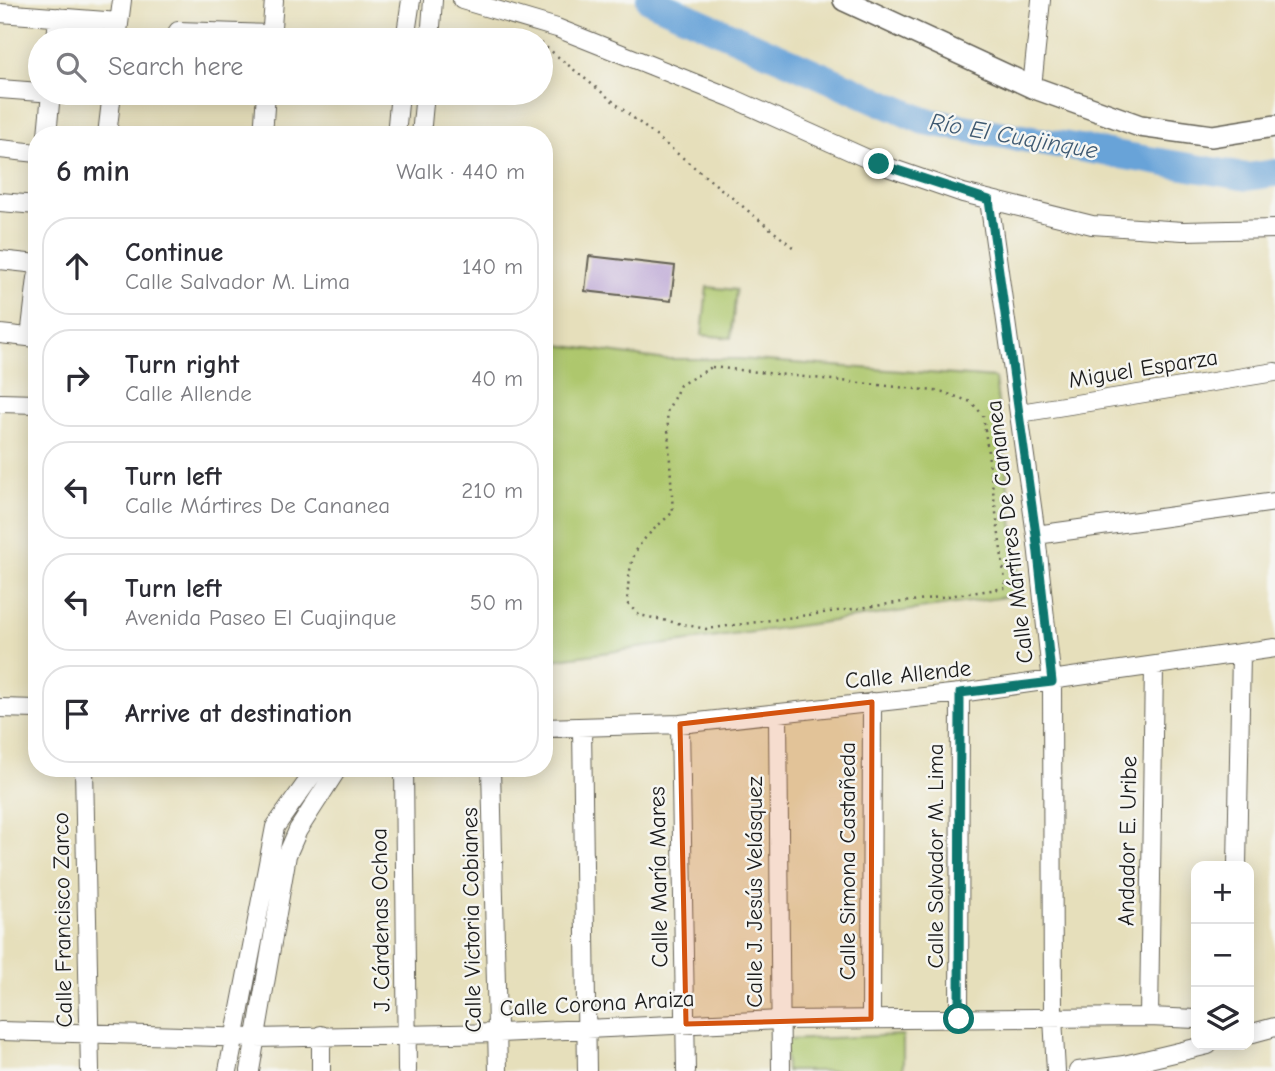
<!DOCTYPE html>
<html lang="en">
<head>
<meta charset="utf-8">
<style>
	:root { --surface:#fff; --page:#f7f7f7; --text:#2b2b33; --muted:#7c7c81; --line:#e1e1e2 }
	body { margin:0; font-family:"Comic Neue",sans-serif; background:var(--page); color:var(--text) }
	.controls { position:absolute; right:21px; bottom:21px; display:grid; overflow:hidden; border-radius:14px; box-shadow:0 4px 18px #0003 }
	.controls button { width:63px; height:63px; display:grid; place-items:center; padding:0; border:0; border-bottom:2px solid var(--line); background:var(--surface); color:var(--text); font:35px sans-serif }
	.stop { position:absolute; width:21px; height:21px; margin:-16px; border:5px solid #0f766e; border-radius:50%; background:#fff }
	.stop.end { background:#0f766e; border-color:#fff; box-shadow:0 2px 7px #0008 }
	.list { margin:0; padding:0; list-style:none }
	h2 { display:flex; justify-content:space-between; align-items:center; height:91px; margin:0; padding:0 28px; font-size:30px }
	h2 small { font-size:23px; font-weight:400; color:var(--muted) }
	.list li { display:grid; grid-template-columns:46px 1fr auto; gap:21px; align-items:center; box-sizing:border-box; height:98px; margin:0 14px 14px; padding:0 14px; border:2px solid var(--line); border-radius:28px }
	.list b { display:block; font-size:26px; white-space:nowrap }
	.list p { margin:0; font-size:23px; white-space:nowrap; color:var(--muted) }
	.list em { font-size:23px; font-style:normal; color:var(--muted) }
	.icon { flex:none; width:38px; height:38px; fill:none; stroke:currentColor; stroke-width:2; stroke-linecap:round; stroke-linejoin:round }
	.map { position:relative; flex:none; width:1275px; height:1071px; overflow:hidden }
	.search { position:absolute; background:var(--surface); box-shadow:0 4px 18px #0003; left:28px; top:28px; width:525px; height:77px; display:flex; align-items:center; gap:18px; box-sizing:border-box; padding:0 24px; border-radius:38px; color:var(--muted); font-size:26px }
	.panel { position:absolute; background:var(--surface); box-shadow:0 4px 18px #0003; left:28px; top:126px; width:525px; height:651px; border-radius:28px }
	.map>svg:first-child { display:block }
</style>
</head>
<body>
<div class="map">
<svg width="1275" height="1071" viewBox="0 0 1275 1071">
	<rect width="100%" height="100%" fill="#f6f6f2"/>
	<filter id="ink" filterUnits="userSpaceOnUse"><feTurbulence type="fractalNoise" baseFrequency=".0143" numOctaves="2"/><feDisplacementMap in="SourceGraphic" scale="14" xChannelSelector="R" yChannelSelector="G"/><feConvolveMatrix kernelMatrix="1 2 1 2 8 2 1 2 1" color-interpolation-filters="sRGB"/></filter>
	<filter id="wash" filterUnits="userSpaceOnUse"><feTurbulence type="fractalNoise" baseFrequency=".00686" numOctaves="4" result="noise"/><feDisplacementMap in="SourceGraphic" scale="28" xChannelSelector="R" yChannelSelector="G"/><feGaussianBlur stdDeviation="1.57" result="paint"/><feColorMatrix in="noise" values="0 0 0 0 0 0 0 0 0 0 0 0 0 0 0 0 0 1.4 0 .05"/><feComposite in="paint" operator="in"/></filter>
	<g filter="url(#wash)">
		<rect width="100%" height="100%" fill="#e6dfbb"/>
		<!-- green -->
		<path fill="#aec76d" stroke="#657244" stroke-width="2" d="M707 287 736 290 731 338 702 335Z
			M544 343 659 359H738L995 378 1021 595 544 661Z
			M903 1035V1071H786L785 1040Z"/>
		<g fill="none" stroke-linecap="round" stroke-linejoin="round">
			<!-- river -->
			<path stroke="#68a3d8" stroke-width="28" d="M650 0 924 121 1247 177 1275 173"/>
		</g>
		<g id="blocks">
			<!-- building -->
			<path fill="#bea9d6" d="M589 256 675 266 671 301 585 291Z"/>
		</g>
	</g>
	<g filter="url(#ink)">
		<use href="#blocks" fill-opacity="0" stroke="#636054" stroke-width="2"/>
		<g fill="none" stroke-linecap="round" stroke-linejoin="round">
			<defs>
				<path id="minor" d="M462 0 557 28 732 98 879 164 963 193 1092 225 1183 231 1275 229
					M0 13 119 22
					M178 31 271 34
					M56 40 58 17
					M117 40 122 0
					M271 40 274 0
					M405 40 411 0
					M430 40 433 0
					M1032 87 1041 0
					M0 89 40 92
					M47 135 51 93
					M107 135 112 93
					M263 135 266 93
					M396 135 400 93
					M421 135 425 93
					M0 149 37 153
					M989 200 1036 535 1052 682 1053 1018 1056 1071
					M0 202 37 205
					M0 260 37 264
					M0 334 37 338
					M30 337 37 278
					M0 403 37 404
					M1020 413 1275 372
					M1036 535 1275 502
					M0 708 37 709
					M778 713 781 1071
					M680 724 686 1071
					M544 728 680 724 960 693 1275 648
					M582 729 587 1071
					M84 768 90 1071
					M404 768 407 1071
					M491 768 498 1071
					M1237 866 1241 653
					M1149 1017 1154 666
					M871 1019 872 702
					M959 1019 960 693
					M0 1031 256 1038 499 1033 780 1020 1149 1017 1196 1019
					M1249 1034 1275 1027
					M228 1071 275 827 317 768
					M250 1071 287 855 298 830 338 768
					M321 1071V1035
					M1078 1071 1124 1065 1208 1045"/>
				<path id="tertiary" d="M844 0 1032 87 1140 126 1212 136 1275 126"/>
			</defs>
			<!-- minor casing -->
			<use href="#minor" stroke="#636054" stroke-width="20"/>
			<!-- tertiary casing -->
			<use href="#tertiary" stroke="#636054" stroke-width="24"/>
			<!-- path -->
			<path stroke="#636054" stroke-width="2.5" stroke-dasharray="2 5" stroke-linecap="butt" d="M541 43 794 248
				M712 367 943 392 971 402 983 415 1006 588 706 629 639 615 627 603C630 549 634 547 673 512L667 412 680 385Z"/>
			<!-- minor -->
			<use href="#minor" stroke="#fff" stroke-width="18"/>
			<!-- tertiary -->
			<use href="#tertiary" stroke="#fff" stroke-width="21"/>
		</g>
	</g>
	<g fill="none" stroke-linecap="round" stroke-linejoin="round" filter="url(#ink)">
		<!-- route -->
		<path stroke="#0f766e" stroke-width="9" d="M879 164 989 200 1036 535 1052 682 960 693 959 1019"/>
	</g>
	<!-- marked area -->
	<path fill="#d4530e" fill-opacity="0.2" stroke="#d4530e" stroke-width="5" stroke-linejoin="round" d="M872 702 871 1019 686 1024 680 724Z"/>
	<g text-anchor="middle" stroke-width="5" stroke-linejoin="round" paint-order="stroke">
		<!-- street labels -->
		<g font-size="23" fill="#1c1c1c" stroke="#f6f6f2">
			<text transform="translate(1143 368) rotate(-9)" y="8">Miguel Esparza</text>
			<text transform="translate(1009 532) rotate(-97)" y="8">Calle Mártires De Cananea</text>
			<text transform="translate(908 674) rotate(-6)" y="8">Calle Allende</text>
			<text transform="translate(1127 841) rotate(-89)" y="8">Andador E. Uribe</text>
			<text transform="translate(935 856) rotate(-90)" y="8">Calle Salvador M. Lima</text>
			<text transform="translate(847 861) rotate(-90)" y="8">Calle Simona Castañeda</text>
			<text transform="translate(658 877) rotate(-91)" y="8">Calle María Mares</text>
			<text transform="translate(754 892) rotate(-90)" y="8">Calle J. Jesús Velásquez</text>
			<text transform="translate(62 920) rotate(-91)" y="8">Calle Francisco Zarco</text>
			<text transform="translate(380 920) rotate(-91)" y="8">J. Cárdenas Ochoa</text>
			<text transform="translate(471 920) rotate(-91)" y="8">Calle Victoria Cobianes</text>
			<text transform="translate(597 1003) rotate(-3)" y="8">Calle Corona Araiza</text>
		</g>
		<!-- water labels -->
		<g font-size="24" font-style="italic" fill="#3e5971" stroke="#f6f6f2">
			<text transform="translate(1014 136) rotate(10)" y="8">Río El Cuajinque</text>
		</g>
	</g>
</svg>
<div class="controls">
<button>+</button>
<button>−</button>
<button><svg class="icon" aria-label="layers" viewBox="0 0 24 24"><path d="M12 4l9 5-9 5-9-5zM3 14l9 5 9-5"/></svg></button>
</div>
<div class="stop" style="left:959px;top:1019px"></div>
<div class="stop end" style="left:879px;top:164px"></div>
<div class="search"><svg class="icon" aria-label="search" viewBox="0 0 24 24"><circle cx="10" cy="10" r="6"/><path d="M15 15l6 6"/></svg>Search here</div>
<section class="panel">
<h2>6 min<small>Walk · 440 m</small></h2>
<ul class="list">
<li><svg class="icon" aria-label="ahead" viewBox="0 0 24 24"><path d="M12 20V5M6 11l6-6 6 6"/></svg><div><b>Continue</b><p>Calle Salvador M. Lima</p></div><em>140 m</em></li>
<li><svg class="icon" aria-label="right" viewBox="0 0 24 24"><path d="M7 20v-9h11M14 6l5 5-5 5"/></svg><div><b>Turn right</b><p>Calle Allende</p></div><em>40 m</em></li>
<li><svg class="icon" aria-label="left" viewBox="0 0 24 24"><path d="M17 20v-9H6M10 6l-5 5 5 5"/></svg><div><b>Turn left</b><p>Calle Mártires De Cananea</p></div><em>210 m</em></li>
<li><svg class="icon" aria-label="left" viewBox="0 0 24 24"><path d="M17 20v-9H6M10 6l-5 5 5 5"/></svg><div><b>Turn left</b><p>Avenida Paseo El Cuajinque</p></div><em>50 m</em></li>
<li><svg class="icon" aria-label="arrive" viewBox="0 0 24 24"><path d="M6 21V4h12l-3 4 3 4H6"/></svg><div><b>Arrive at destination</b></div></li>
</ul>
</section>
</div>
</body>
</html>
